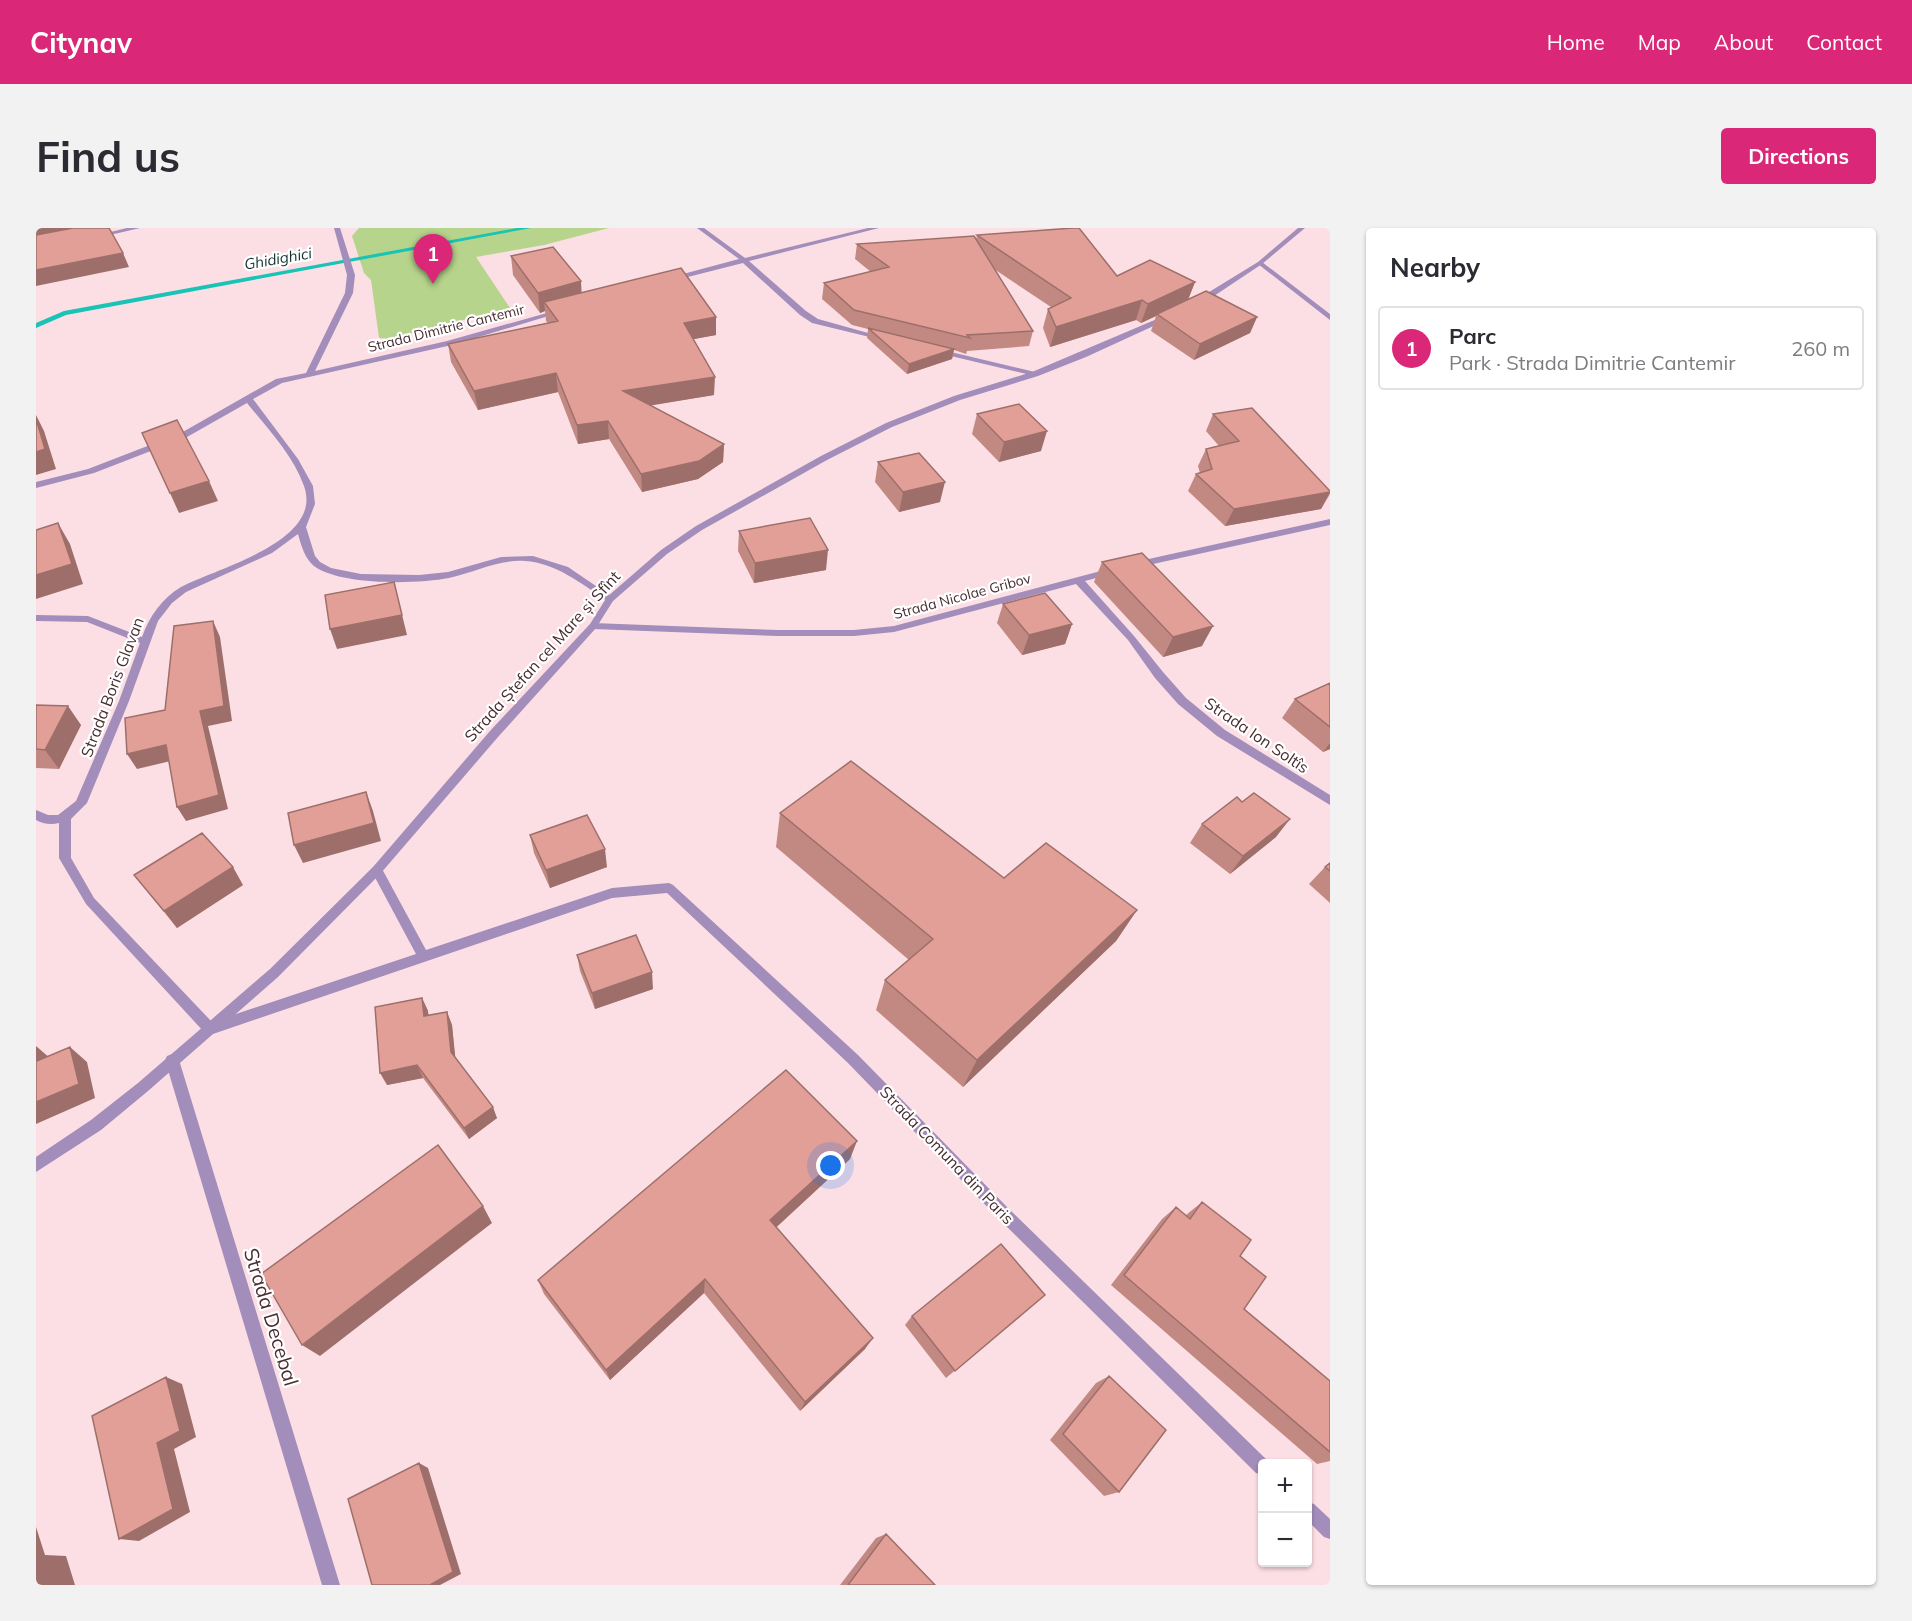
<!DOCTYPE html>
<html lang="en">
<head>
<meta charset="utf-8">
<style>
	:root { --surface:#fff; --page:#f2f2f3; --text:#2b2b33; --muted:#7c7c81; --line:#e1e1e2; --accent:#db2777 }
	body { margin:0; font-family:Mulish,sans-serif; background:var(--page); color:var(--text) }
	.controls { position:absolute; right:18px; bottom:18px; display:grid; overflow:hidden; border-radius:6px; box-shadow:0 2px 4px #0004 }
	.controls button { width:54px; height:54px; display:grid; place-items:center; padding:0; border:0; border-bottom:2px solid var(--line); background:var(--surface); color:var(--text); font:30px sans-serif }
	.you { position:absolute; left:795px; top:938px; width:21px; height:21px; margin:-15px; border:4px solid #fff; border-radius:50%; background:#1a73e8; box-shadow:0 0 0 9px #1a73e833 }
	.badge { display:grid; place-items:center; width:39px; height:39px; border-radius:50%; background:var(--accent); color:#fff; font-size:20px; font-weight:700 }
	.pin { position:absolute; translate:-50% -50px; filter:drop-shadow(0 2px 3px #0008) }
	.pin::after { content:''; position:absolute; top:32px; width:21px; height:18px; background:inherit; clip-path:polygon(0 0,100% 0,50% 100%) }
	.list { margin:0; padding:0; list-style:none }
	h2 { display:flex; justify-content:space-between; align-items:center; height:78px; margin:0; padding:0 24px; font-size:26px }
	h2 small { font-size:20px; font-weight:400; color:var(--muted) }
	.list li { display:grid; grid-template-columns:39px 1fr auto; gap:18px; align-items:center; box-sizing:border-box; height:84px; margin:0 12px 12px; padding:0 12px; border:2px solid var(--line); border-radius:6px }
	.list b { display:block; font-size:22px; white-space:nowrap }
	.list p { margin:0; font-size:20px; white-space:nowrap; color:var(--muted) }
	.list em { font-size:20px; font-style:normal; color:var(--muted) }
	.map { position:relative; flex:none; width:1294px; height:1357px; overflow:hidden; border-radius:6px }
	header { display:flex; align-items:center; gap:36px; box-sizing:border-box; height:84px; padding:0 30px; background:var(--accent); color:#fff }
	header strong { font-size:28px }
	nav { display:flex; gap:33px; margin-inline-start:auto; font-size:21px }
	.intro { display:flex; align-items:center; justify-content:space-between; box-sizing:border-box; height:144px; padding:0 36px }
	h1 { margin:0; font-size:42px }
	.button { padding:15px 27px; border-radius:6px; background:var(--accent); color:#fff; font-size:21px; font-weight:700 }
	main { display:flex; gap:36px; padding:0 36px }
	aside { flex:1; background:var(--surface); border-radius:6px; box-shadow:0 2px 4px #0004 }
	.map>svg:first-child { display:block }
</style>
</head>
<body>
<header>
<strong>Citynav</strong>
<nav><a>Home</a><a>Map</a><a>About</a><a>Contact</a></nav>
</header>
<div class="intro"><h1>Find us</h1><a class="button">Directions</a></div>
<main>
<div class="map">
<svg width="1294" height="1357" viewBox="0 0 1294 1357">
	<rect width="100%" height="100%" fill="#fcdfe4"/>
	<!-- green -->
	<path fill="#b6d48b" d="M323 0H573L508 17 440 29 474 80 353 111 343 110 335 52 328 45 316 8Z"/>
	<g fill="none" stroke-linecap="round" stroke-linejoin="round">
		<!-- stream -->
		<path fill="#19c3b6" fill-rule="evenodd" d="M481 0H495L30 87 0 100V95L28 83Z"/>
		<!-- minor -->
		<path fill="#a38dba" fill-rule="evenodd" d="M298 0H304L319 47 317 65 279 143 411 113 525 81 529 83 416 117 246 155 217 171 262 231 277 258 279 276 270 299 279 328 284 334 295 340 325 346 383 347 412 344 465 329 497 328 532 339 579 371 574 374 571 373C546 356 520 335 489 333 463 331 439 344 413 350 382 356 305 358 278 338 269 331 265 317 262 306L236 325 150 364 136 375 122 393 93 473 51 575 35 591V630L58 670 176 794 380 726 335 642 337 639H345L390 722 576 660 633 655 637 657 822 827 973 981 1232 1233 1233 1236H1226V1247L1220 1245 963 991 812 835 631 665 576 670 174 807 169 805 50 676 23 630V595C15 597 7 596 0 592V582L12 587H22L40 573 83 473 104 415 51 394 0 393V387L52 388 106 409C113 389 126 370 145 359 180 340 288 314 268 258 257 227 231 200 211 175L151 209 58 245 0 260V254L52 241 145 205 240 151 270 145 309 65 311 47Z
			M661 0H668L709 30 832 0H843L713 33 770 83 782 91 850 110 846 112 776 95 764 87 707 35 632 54V50L703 31Z
			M1222 34H1226L1294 86V92L1222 36Z
			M898 120 999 144 1003 146 999 148 898 124Z
			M1294 291V297L1099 340 1094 337 1099 334Z
			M1076 340 1081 343 1079 345 1049 353 1098 408 1127 444 1150 470 1189 502 1294 567V577L1181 508 1142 476 1119 450 1092 412 1040 356 858 404 818 408H742L557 401 552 398 557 395 742 402H818L858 398Z
			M136 826 141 828 143 832 304 1357H286L129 832 131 828Z
			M1272 1274 1278 1276 1294 1291V1311L1288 1309 1272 1293Z"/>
		<!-- tertiary -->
		<path fill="#a38dba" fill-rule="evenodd" d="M91 0H104L61 10 58 8Z
			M1262 0H1269L1226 36 1166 76H1160V72L1222 34Z
			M1128 88 1135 90 1050 129 1002 148 924 172 856 199 791 232 666 302 631 326 577 373 560 400 462 509 345 645 242 749 112 863 65 902 0 944V929L55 892 102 855 234 741 337 639 454 503 554 396 571 369 625 322 660 298 785 228 850 195 918 168 996 144Z"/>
	</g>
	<!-- wall -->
	<path fill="#c28983" d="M941 7 1081 48 1159 54 1152 72 1221 89 1214 105 1158 132 1115 103 1120 88 1105 95 1100 92 1014 119 1007 100 1012 81 1015 79 958 41 997 103 993 118 931 123 930 126 918 122 916 131 871 146 831 110 832 101 816 97 786 71 788 55 835 44 819 31 821 16 940 12Z
		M475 28 545 53V65L680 107 657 111 678 167 614 177 688 216 687 234 662 251 606 264 573 211 542 216 522 164 442 182 415 134 412 116 512 95 510 93 509 83 504 85 477 47Z
		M941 186 1005 223 963 234 936 206Z
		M1177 186 1294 263V266L1285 281 1189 298 1152 263 1160 246 1164 245 1162 238 1170 221 1183 218 1170 203Z
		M842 234 904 274 863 284 839 254Z
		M703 303 790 342 718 355 702 323Z
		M1066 334 1166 418 1127 429 1058 354Z
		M967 376 1036 396 1029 416 986 427 961 395Z
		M1294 455V521L1287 524 1246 490 1259 471Z
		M0 477 45 497 23 541 0 540Z
		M744 585 968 650 1101 682 1080 713 927 859 840 782 849 752 873 732 740 619Z
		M1166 596 1240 609 1194 646 1154 615Z
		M494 607 571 639 514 660 498 625Z
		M1294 635V675L1273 656 1289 639Z
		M98 647 207 657 141 700Z
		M541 727 617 761 559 781 544 743Z
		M386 770 392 783V788L411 784 416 797 419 830 461 890 433 911 387 850 351 857Z
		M814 931 740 999 829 1121 764 1183 668 1065 574 1152 508 1066 502 1052Z
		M1166 974 1204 1028 1208 1081 1294 1153V1233L1281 1236 1075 1057 1126 991 1140 979 1150 987Z
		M1009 1067 910 1150 869 1097 876 1088Z
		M1073 1148 1083 1264 1068 1268 1014 1212 1060 1155Z
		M850 1306 899 1357H804L840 1310Z"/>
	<!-- shaded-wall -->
	<path fill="#9e6f6a" d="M0 0H71L0 15Z
		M87 25 93 39 0 58V42Z
		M545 53 546 73 508 74 509 83 504 85 502 65Z
		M1159 54 1151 74 1121 86 1120 88 1105 95 1112 76Z
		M1106 72 1100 92 1014 119 1020 99Z
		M680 89V107L648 113V95Z
		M1221 89 1214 105 1158 132 1164 116Z
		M918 121 916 131 871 146 873 136Z
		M520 145 522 164 442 182 438 163Z
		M679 149 678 167 588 182 587 163Z
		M0 187 8 203 20 241 0 247Z
		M572 193 573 211 542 216 541 197Z
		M1011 203 1005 223 963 234 968 214Z
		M688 216 687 234 662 251 606 264 605 246Z
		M173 253 182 273 143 285 134 265Z
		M909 254 904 274 863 284 867 264Z
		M1294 264 1285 281 1189 298 1198 281Z
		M22 295 34 316 47 356 0 371V347Z
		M792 322 790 342 718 355 719 335Z
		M358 354 371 407 301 421 294 401Z
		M177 393 184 409 196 493 172 498 192 581 150 593 141 579 164 483Z
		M1036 396 1029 416 986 427 993 407Z
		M1177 398 1166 418 1127 429 1137 409Z
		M32 478 45 497 23 541 9 522Z
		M1294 515V521L1287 524Z
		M130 517 139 532 101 541 91 526Z
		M330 564 337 583 345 613 267 635 258 617Z
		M1254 591 1240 609 1194 646 1207 628Z
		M569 621 571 639 514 660 510 642Z
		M197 639 207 657 141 700 128 683Z
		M1101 682 1080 713 927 859 941 832Z
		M616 744 617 761 559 781 556 765Z
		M386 770 392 783 394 802 388 788Z
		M411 784 416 797 420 836 415 824Z
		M0 818 15 831 1 833 0 826Z
		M34 819 51 834 59 870 0 896V874Z
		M381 837 387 850 351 857 344 845Z
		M457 879 461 890 433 911 428 900Z
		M821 913 814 931 731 1008 734 992Z
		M447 978 456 995 284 1128 266 1117Z
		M669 1051 668 1065 574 1152 570 1142Z
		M837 1110 829 1121 764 1183 769 1174Z
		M130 1149 146 1156 160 1209 138 1221 154 1284 103 1313 83 1311 121 1215Z
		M383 1235 392 1240 425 1346 404 1357H394Z
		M0 1299 9 1327 30 1328 39 1357H0Z"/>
	<!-- building -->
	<path fill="#e29f98" stroke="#9e6f6a" stroke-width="1.5" d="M37 0H73L87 25 0 42V7Z
		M1037 0H1043L1081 48 1114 32 1159 54 1112 76 1106 72 1020 99 1012 81 1035 70 941 7Z
		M938 8 997 103 931 107 934 110 818 82 788 55 853 39 821 16Z
		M517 19 545 53 502 65 475 28Z
		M645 40 680 89 648 95 679 149 587 163 688 216 663 233 605 246 572 193 541 197 520 145 438 163 412 116 522 93 508 74Z
		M1170 63 1221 89 1164 116 1121 86Z
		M832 100 918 121 873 136Z
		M983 176 1011 203 968 214 941 186Z
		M1216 180 1294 263V264L1198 281 1160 246 1176 241 1170 221 1203 213 1177 186Z
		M0 191 9 221 0 224Z
		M141 192 173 253 134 265 106 205Z
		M883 225 909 254 867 264 842 234Z
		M774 290 792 322 719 335 703 303Z
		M22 295 36 336 0 347V302Z
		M1106 325 1177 398 1137 409 1066 334Z
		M358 354 366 387 294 401 289 367Z
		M1009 365 1036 396 993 407 967 376Z
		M177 393 188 478 164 483 183 567 141 579 130 517 91 526 89 490 129 482 138 398Z
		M1294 455V499L1259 471Z
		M0 477 32 478 9 522 0 521Z
		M815 533 968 650 1010 615 1101 682 941 832 849 752 897 711 744 585Z
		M330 564 338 595 258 617 252 585Z
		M1218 565 1254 591 1207 628 1166 596 1201 569 1206 574Z
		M551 587 569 621 510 642 494 607Z
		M166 605 197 639 128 683 98 647Z
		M1294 635V643L1289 639Z
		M600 707 616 744 556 765 541 727Z
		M386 770 388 788 411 784 415 824 457 879 428 900 381 837 344 845 339 779Z
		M34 819 43 856 0 874V826L1 833Z
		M750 842 821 913 734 992 837 1110 769 1174 669 1051 570 1142 502 1052Z
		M402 917 447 978 266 1117 225 1046Z
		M1166 974 1215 1012 1204 1028 1230 1049 1208 1081 1294 1153V1224L1088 1047 1140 979 1154 991Z
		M965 1016 1009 1067 919 1143 876 1088Z
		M1073 1148 1130 1202 1083 1264 1027 1206Z
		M130 1149 144 1203 121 1215 137 1281 83 1311 56 1188Z
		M383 1235 417 1344 394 1357H336L312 1271Z
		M850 1306 899 1357H812Z"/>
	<g text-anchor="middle" stroke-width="4.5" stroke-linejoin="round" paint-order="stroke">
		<!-- far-street labels -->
		<g font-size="14" fill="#482d32" stroke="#fff">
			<text transform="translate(410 100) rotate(-14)" y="5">Strada Dimitrie Cantemir</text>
			<text transform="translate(926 368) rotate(-15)" y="5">Strada Nicolae Gribov</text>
		</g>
		<!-- far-water labels -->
		<g font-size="15" font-style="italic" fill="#13322f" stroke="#fff">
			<text transform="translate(242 31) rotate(-10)" y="5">Ghidighici</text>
		</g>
		<!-- street labels -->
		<g font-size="16" fill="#482d32" stroke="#fff">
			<text transform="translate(506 428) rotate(-48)" y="6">Strada Ștefan cel Mare și Sfînt</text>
			<text transform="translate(76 459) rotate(-69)" y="6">Strada Boris Glavan</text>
			<text transform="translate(1221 507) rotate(34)" y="6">Strada Ion Soltîs</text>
			<text transform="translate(911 927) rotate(46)" y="6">Strada Comuna din Paris</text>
		</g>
		<!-- near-street labels -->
		<g font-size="20" fill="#482d32" stroke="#fff">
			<text transform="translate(235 1089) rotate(73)" y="7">Strada Decebal</text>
		</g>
	</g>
</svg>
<div class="controls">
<button>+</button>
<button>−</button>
</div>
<div class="you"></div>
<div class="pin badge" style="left:397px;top:56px">1</div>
</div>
<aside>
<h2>Nearby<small></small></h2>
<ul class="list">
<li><span class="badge">1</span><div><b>Parc</b><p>Park · Strada Dimitrie Cantemir</p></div><em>260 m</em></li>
</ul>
</aside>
</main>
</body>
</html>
